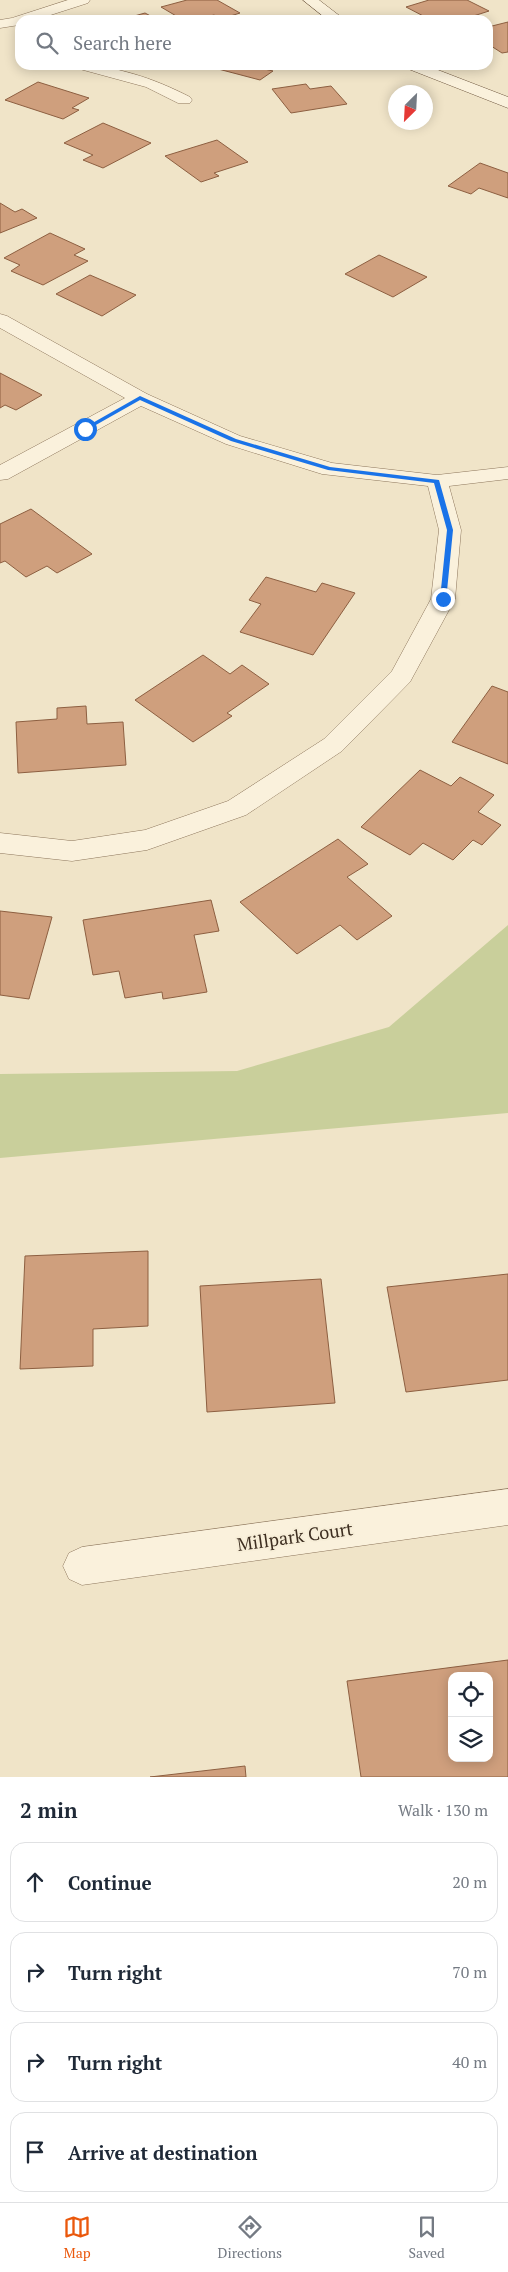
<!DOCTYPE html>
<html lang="en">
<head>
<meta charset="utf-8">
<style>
	:root { --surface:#fff; --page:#f6f6f7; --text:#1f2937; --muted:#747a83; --line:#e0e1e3; --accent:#ea580c }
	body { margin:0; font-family:"PT Serif",serif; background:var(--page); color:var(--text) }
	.controls { position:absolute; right:15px; bottom:15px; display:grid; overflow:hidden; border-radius:10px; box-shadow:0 2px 12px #0003 }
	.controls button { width:45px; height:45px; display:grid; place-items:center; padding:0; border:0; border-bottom:1px solid var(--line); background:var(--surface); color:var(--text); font:25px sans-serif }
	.compass { position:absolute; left:388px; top:85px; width:45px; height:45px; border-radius:50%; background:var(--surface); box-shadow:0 2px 12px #0003; rotate:204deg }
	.stop { position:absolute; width:15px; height:15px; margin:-11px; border:4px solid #1a73e8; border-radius:50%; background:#fff }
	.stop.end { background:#1a73e8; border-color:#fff; box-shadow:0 1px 5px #0008 }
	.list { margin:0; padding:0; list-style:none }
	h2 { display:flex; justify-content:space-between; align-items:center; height:65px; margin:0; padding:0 20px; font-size:21px }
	h2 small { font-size:16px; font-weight:400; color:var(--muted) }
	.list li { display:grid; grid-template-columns:32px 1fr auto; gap:15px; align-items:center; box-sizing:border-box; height:80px; margin:0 10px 10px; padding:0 10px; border:1px solid var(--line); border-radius:15px }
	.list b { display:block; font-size:19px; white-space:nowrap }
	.list em { font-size:16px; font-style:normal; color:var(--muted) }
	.icon { flex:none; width:28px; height:28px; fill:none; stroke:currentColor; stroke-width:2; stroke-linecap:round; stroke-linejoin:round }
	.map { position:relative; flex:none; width:508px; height:1777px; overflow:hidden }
	.search { position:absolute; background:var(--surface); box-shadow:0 2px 12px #0003; left:15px; right:15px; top:15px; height:55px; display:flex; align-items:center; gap:12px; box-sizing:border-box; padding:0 18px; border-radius:15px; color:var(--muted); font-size:19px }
	.sheet { height:425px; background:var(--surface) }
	nav { display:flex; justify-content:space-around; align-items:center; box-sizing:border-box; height:70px; border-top:1px solid var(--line); background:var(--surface); font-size:14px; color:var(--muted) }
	nav a { display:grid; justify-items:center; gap:2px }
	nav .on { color:var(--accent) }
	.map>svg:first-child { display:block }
</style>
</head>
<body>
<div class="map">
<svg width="508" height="1777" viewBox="0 0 508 1777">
	<rect width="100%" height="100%" fill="#f0e4c8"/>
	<!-- green -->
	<path fill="#c9cf9b" d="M508 925V1113L0 1158V1074L237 1071 389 1027Z"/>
	<!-- building -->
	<path fill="#cf9f7d" stroke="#8d5f41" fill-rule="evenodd" d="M187 0H217L240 13 221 19 214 15 195 20H183L161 7Z
		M429 0H467L489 11 461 20H431L406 7Z
		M145 13 158 20H120Z
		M508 22V52L502 53 488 44V27Z
		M203 65H265L260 68 273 71 260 80Z
		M38 82 89 98 72 108 79 110 63 119 5 100Z
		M306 84 310 89 331 86 347 104 291 113 272 89Z
		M103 123 151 143 103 168 83 160 93 155 64 143Z
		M217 140 248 162 214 173 219 176 201 182 165 156Z
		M480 163 508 173V198L479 188 471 194 448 186Z
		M0 203 15 212 22 209 37 218 0 233Z
		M50 233 85 249 74 255 88 261 43 285 11 271 20 265 4 258Z
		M379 255 427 277 393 297 345 274Z
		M90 275 136 295 102 316 56 294Z
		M0 373 42 395 16 410 5 405 0 408Z
		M31 509 92 554 57 573 47 566 26 577 5 561 0 563V524Z
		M266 577 316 592 322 583 355 593 313 655 240 632 261 604 249 600Z
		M203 655 230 674 242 665 269 684 227 713 232 716 193 742 135 700Z
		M492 686 508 692V764L452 742Z
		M86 706 87 724 123 722 126 765 18 773 16 722 57 719V708Z
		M420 770 451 786 460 777 494 795 478 812 501 825 482 845 473 840 453 860 423 843 410 855 361 827Z
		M338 839 368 864 347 877 392 916 357 940 340 925 297 954 240 902Z
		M211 900 219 931 194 935 207 992 163 999 162 992 125 998 119 971 93 975 83 920Z
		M0 911 52 917 29 999 0 995Z
		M148 1251V1326L93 1329V1366L20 1369 25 1256Z
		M508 1274V1380L406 1392 387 1287Z
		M321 1279 335 1403 207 1412 200 1286Z
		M508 1660V1777H361L347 1681ZM452 1676H489V1758H452Z
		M245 1766 246 1777H150Z"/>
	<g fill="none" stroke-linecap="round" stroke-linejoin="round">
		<defs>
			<path id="street" d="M68 0H90L88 3 35 20H20L19 25 0 28V20L12 18Z
				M73 65C115 65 153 78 190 97L192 100 190 103H178L146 87 76 68Z
				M0 314 7 316 147 394 240 436 332 463 437 475 508 467V479L449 486 461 530 455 599 410 682 342 751 246 815 147 850 72 861 0 853V833L72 841 145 830 228 801 324 739 392 671 431 599 439 530 428 486 322 474 226 444 141 406 8 479 0 480V465L125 398 0 328Z
				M508 1489V1525L82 1585 69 1579 63 1566 69 1553 82 1547Z"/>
			<path id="secondary" d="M303 0H319L345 20H328Z
				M403 65H425L508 97V108L406 68Z"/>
		</defs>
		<!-- street casing -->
		<use href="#street" stroke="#8d765c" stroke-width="1"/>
		<!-- secondary casing -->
		<use href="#secondary" stroke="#6f573f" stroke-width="1"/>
		<!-- street -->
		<use href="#street" fill="#faf1dc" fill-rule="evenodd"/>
		<!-- secondary -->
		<use href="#secondary" fill="#faf1dc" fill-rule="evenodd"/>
	</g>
	<!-- route -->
	<path fill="#1a73e8" d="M140 396 236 439 330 467 439 480 453 530 446 601 440 599 447 530 434 483 328 470 231 441 140 400 87 430 82 429Z"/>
	<g text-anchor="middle" stroke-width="4" stroke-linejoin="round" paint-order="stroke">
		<!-- near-street labels -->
		<g font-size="18" fill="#3d2e20" stroke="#f7eed8">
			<text transform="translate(295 1537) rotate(-8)" y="6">Millpark Court</text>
		</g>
	</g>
</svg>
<div class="controls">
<button><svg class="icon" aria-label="locate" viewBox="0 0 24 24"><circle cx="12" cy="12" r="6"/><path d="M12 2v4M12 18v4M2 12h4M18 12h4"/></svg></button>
<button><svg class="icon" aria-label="layers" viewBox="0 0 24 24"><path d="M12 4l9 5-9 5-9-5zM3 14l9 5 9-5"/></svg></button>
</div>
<svg class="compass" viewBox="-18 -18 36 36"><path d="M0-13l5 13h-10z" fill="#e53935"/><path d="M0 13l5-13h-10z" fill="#747a83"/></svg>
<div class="stop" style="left:85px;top:429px"></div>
<div class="stop end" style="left:443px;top:599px"></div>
<div class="search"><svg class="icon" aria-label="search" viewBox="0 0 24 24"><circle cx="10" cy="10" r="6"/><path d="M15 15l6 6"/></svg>Search here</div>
</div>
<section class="sheet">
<h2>2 min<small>Walk · 130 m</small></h2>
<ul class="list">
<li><svg class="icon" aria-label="ahead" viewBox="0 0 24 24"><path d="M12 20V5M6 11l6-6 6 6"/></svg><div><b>Continue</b></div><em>20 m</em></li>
<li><svg class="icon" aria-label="right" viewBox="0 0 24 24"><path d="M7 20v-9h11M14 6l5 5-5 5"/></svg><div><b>Turn right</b></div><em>70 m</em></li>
<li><svg class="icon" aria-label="right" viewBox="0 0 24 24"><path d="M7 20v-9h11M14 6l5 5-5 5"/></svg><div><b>Turn right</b></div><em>40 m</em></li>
<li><svg class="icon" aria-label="arrive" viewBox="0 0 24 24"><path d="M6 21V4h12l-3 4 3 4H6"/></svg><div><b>Arrive at destination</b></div></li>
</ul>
</section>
<nav>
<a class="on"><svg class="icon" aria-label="map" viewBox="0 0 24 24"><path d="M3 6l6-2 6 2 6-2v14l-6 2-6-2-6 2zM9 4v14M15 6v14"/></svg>Map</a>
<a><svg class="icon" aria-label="directions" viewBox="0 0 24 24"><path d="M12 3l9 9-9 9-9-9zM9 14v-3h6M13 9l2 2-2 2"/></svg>Directions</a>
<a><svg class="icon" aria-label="saved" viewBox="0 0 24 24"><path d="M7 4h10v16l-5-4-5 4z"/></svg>Saved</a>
</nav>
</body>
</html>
